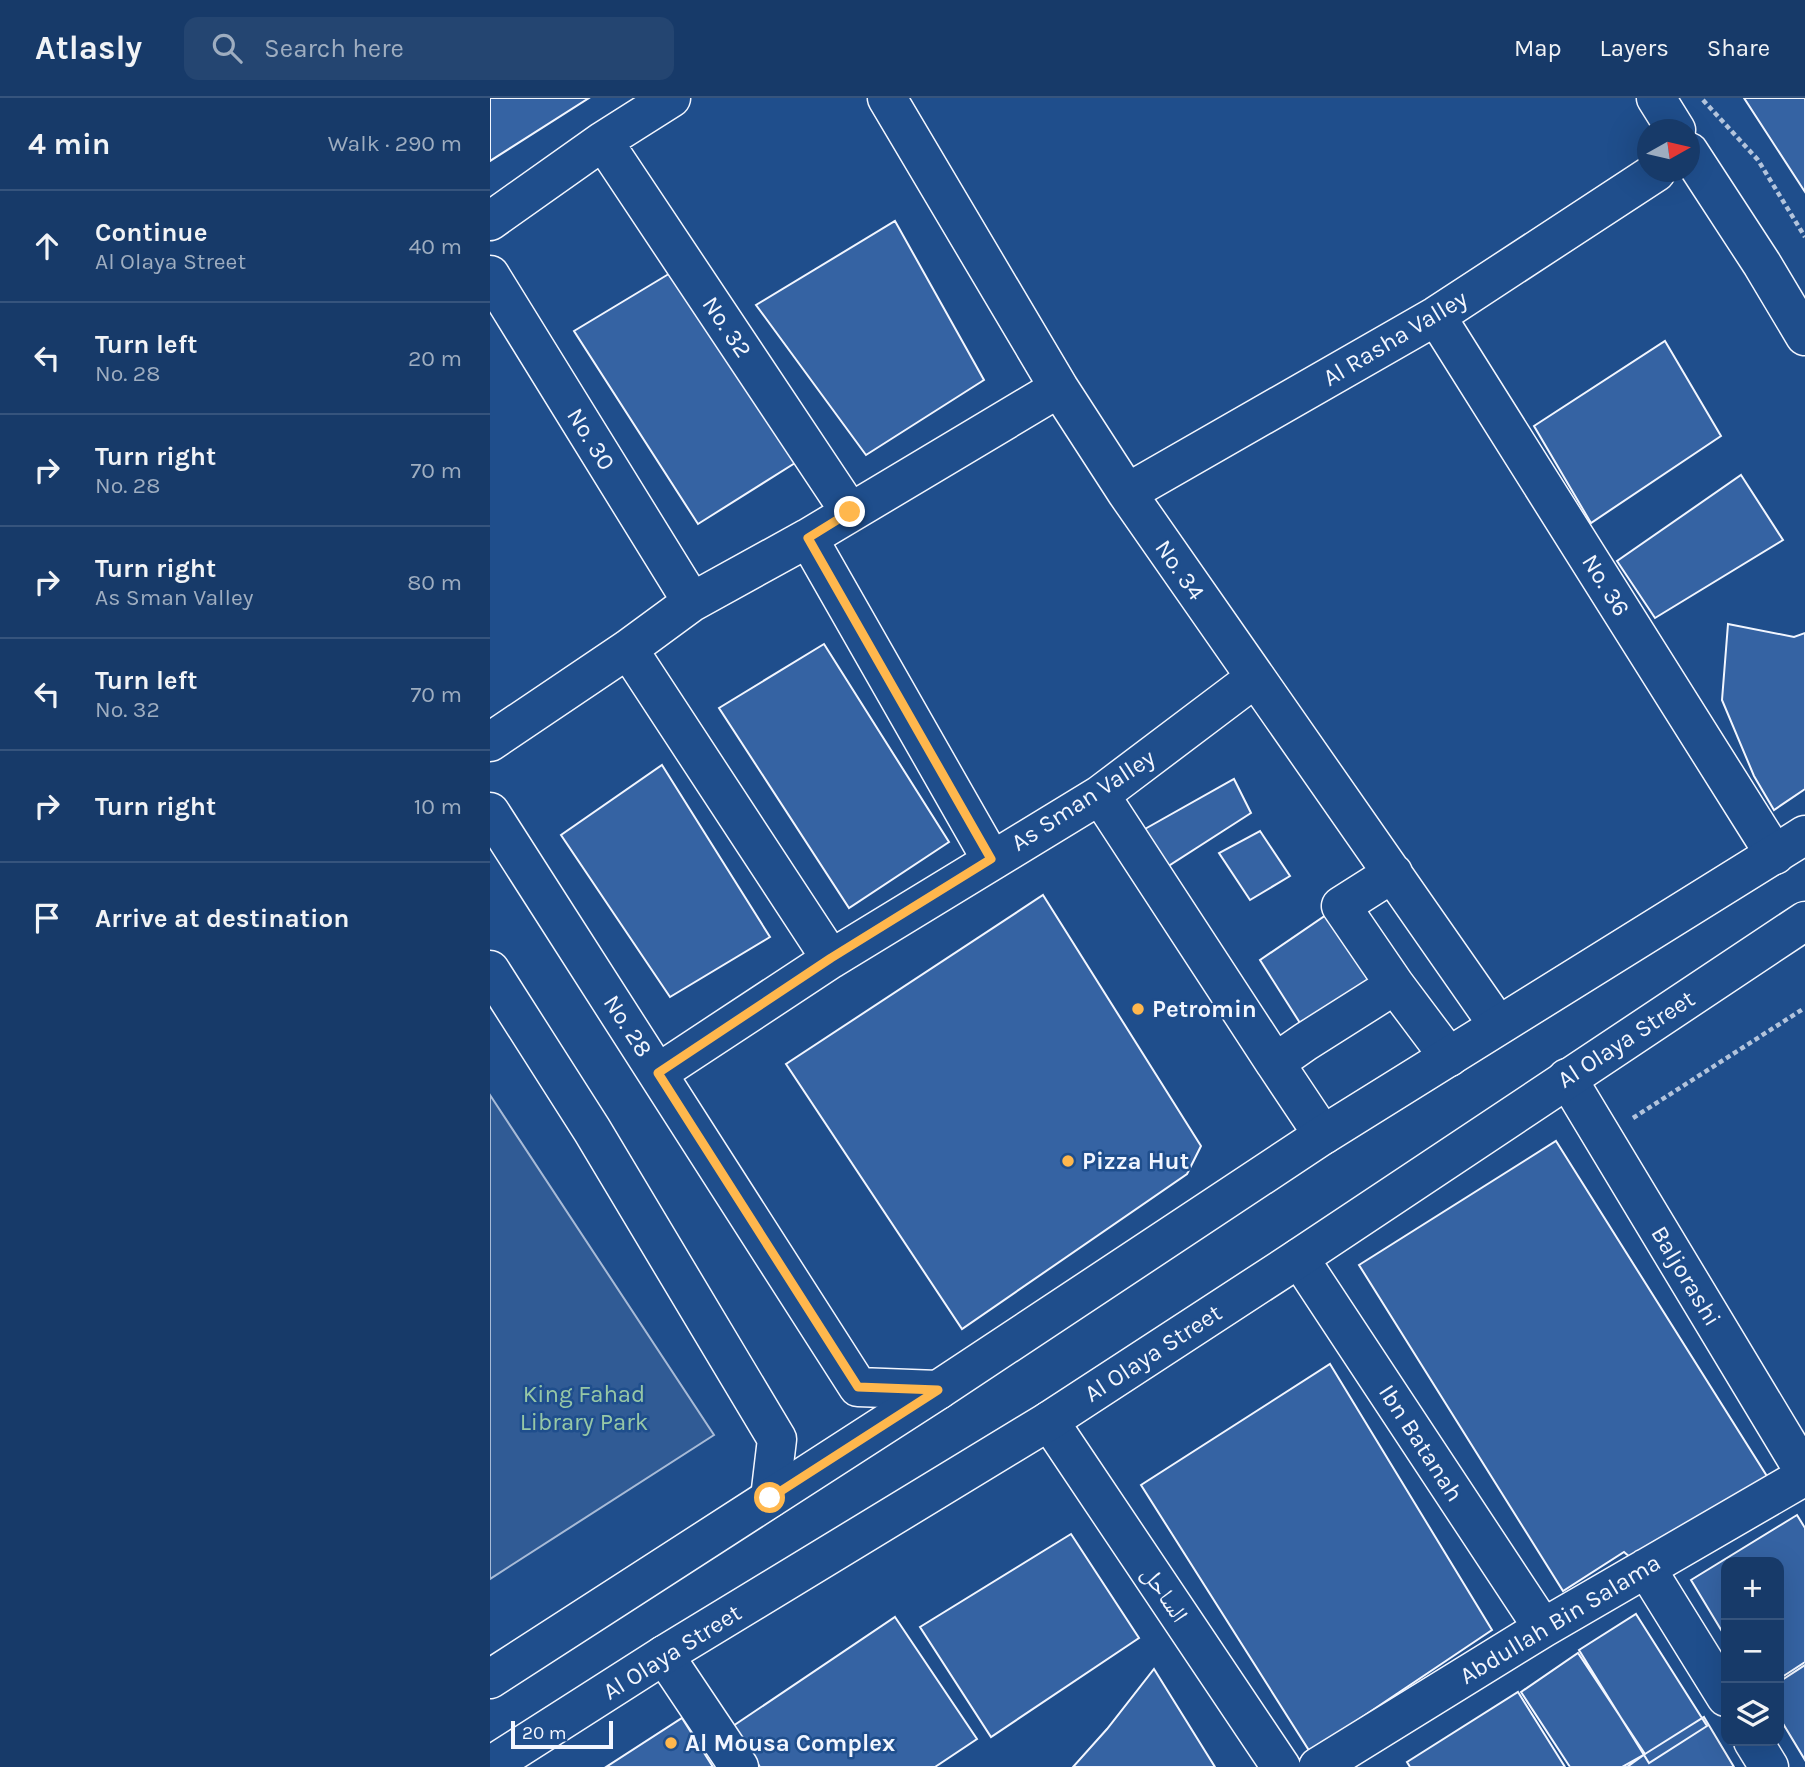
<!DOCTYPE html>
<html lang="en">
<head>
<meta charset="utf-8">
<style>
	:root { --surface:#173a69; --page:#244571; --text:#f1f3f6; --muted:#9eadc0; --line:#36547d }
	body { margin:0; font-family:Karla,"Noto Naskh Arabic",sans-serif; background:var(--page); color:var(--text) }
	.controls { position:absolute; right:21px; bottom:21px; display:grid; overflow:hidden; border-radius:14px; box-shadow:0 7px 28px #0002 }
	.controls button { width:63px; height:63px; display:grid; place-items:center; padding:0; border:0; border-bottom:2px solid var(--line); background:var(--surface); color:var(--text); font:35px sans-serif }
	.compass { position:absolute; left:1147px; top:21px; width:63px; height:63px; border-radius:50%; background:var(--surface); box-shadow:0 7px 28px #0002; rotate:82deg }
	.scale { position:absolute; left:21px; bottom:18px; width:102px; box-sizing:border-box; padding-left:7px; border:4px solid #f2f6ff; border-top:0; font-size:19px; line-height:24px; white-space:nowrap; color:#f2f6ff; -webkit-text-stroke:5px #1f4e8c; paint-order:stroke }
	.stop { position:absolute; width:21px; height:21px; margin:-16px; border:5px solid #ffb74d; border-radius:50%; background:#fff }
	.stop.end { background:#ffb74d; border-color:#fff; box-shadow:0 2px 7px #0008 }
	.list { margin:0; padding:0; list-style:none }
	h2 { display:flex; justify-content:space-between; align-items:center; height:91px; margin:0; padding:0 28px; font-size:30px }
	h2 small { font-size:23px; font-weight:400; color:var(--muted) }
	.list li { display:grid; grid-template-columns:46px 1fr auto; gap:21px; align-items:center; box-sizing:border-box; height:112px; padding:0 28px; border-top:2px solid var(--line) }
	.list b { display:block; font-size:26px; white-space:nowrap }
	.list p { margin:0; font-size:23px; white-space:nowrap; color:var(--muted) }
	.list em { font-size:23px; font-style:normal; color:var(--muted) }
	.icon { flex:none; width:38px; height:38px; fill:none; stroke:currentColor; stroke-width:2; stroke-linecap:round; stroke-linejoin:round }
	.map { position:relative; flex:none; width:1315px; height:1669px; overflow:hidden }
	header { display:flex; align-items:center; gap:42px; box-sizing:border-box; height:98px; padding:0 35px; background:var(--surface); border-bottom:2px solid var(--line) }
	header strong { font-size:33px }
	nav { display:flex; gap:38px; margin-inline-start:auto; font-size:24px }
	.search { width:490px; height:63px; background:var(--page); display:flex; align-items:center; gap:18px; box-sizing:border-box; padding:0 24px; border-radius:14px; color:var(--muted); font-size:26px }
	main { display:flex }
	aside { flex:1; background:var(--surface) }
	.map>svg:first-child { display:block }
</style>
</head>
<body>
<header>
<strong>Atlasly</strong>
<div class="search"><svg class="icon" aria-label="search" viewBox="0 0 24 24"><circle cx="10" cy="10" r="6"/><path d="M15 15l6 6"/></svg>Search here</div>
<nav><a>Map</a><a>Layers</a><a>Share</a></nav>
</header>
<main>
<aside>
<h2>4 min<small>Walk · 290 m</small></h2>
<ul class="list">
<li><svg class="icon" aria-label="ahead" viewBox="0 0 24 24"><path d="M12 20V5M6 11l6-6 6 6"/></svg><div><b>Continue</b><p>Al Olaya Street</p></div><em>40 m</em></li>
<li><svg class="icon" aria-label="left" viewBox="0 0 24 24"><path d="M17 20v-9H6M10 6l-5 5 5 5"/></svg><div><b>Turn left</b><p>No. 28</p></div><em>20 m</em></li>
<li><svg class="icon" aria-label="right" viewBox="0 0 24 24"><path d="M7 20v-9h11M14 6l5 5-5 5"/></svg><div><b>Turn right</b><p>No. 28</p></div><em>70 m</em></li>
<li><svg class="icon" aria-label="right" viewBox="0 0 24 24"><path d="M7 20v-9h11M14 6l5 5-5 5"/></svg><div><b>Turn right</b><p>As Sman Valley</p></div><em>80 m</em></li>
<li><svg class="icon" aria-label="left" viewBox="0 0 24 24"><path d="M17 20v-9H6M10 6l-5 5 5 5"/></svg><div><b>Turn left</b><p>No. 32</p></div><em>70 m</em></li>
<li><svg class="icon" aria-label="right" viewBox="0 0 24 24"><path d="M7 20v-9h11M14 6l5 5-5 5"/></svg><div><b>Turn right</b></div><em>10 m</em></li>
<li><svg class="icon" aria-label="arrive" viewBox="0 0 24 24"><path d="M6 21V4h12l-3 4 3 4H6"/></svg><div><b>Arrive at destination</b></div></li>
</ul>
</aside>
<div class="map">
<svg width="1315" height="1669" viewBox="0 0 1315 1669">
	<rect width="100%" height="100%" fill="#1f4e8c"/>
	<!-- green -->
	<path fill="#305b95" stroke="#a8bbd7" stroke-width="2" d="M0 997 224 1337 0 1481Z"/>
	<!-- building -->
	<path fill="#3563a3" stroke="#f2f6ff" stroke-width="2" d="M0 0H99L0 63Z
		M1254 0H1315V94Z
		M405 123 494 282 376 357 266 207Z
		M187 171 305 365 208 426 84 233Z
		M1175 243 1231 338 1101 425 1044 328Z
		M1251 377 1293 442 1165 520 1127 463Z
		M1238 526 1304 539 1315 535V691L1284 712 1264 678 1232 602Z
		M334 546 459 744 359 810 229 610Z
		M172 667 280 839 180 899 71 737Z
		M744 681 761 715 669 774 646 736Z
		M770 733 800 778 760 802 729 755Z
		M553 797 711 1048 697 1076 472 1231 296 966Z
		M839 815 881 885 810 925 770 862Z
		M1066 1043 1280 1383 1148 1466 1134 1454 1073 1493 869 1167Z
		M840 1266 1002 1532 820 1654 651 1387Z
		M1307 1417 1315 1430V1564L1289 1581V1464H1236V1540L1201 1482Z
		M581 1436 649 1540 501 1639 430 1529Z
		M1146 1516 1217 1628 1159 1665 1089 1552Z
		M405 1519 487 1641 445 1669H270L243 1628Z
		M1088 1555 1155 1656 1137 1669H1080L1031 1594Z
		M1315 1567V1662L1289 1619V1584Z
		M664 1571 725 1669H583L617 1631Z
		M1028 1594 1075 1669H920L917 1664Z
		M1214 1619 1244 1669H1132L1155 1656Z
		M192 1620 223 1669H116Z"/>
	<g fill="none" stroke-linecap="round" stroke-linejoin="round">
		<defs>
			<path id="minor" d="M397 0 569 290 637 395 1008 927
				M1166 0 1186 32
				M113 43 360 414
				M1199 54 1272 166 1315 238
				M0 123 113 43 181 0
				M0 177 202 504
				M946 218 1285 757
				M637 395 946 218 1166 74
				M318 440 501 761
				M138 551 341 861
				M0 644 138 551 202 504 318 440 569 290
				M610 697 785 965
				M0 714 368 1289 448 1292
				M903 775 851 808 905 887 959 959
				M0 872 102 1032 287 1341 280 1400
				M168 975 341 861 610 697 765 580
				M1077 980 1315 1375
				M833 1037 785 965 815 944 905 887
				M809 1160 1053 1530
				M559 1323 791 1669
				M1156 1470 1236 1599
				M174 1557 249 1669
				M1263 1643 1279 1669
				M828 1669 1053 1530 1315 1378"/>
			<path id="major" d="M0 1581 448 1292 833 1037 1315 737
				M0 1668 174 1557 559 1323 809 1160 1315 823"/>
		</defs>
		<!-- minor casing -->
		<use href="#minor" stroke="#f2f6ff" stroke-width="41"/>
		<!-- major casing -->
		<use href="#major" stroke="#f2f6ff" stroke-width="41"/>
		<!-- path -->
		<path stroke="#b3c4dc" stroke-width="4.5" stroke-dasharray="5 3.5" stroke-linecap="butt" d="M1213 2 1268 62 1315 139
			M1143 1020 1313 911"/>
		<!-- minor -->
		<use href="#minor" stroke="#1f4e8c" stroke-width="38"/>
		<!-- major -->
		<use href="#major" stroke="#1f4e8c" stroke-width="38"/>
	</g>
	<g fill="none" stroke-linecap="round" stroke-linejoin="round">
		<!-- route -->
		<path stroke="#ffb74d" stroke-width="9" d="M280 1400 448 1292 368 1289 168 975 341 860 501 761 318 440 360 414"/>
	</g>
	<!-- markers -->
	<g fill="#ffb74d" stroke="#1f4e8c" stroke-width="2.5">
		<circle cx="648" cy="911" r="7"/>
		<circle cx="578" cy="1063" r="7"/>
		<circle cx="181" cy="1645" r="7"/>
	</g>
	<g text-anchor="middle" stroke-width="5" stroke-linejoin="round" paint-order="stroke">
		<!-- street labels -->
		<g font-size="24" fill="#f2f6ff" stroke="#1f4e8c">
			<text transform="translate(237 229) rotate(56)" y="8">No. 32</text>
			<text transform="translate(905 240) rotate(-31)" y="8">Al Rasha Valley</text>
			<text transform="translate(101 341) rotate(58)" y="8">No. 30</text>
			<text transform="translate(690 472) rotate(55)" y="8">No. 34</text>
			<text transform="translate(1116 487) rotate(58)" y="8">No. 36</text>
			<text transform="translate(593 702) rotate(-33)" y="8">As Sman Valley</text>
			<text transform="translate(138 928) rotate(57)" y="8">No. 28</text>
			<text transform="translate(1136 941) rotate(-33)" y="8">Al Olaya Street</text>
			<text transform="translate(1196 1178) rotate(59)" y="8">Baljorashi</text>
			<text transform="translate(663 1255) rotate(-33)" y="8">Al Olaya Street</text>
			<text transform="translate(931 1345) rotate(57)" y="8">Ibn Batanah</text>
			<text transform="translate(675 1496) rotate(56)" y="8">الساحل</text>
			<text transform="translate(1070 1521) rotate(-31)" y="8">Abdullah Bin Salama</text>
			<text transform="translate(182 1554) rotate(-32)" y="8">Al Olaya Street</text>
		</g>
		<!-- poi labels -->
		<g font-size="24" font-weight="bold" fill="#f2f6ff" stroke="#1f4e8c" text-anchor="start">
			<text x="662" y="919">Petromin</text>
			<text x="592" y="1071">Pizza Hut</text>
			<text x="195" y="1653">Al Mousa Complex</text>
		</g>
		<!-- park labels -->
		<g font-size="24" fill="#97c8a6" stroke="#1f4e8c">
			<text x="94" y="1304">King Fahad<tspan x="94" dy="28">Library Park</tspan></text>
		</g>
	</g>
</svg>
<div class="controls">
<button>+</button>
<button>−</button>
<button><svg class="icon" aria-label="layers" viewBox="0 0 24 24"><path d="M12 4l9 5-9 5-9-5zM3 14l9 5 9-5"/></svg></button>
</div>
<svg class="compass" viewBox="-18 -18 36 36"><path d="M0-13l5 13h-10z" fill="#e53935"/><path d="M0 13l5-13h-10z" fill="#9eadc0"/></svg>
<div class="scale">20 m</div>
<div class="stop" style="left:280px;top:1400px"></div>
<div class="stop end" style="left:360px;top:414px"></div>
</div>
</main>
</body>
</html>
